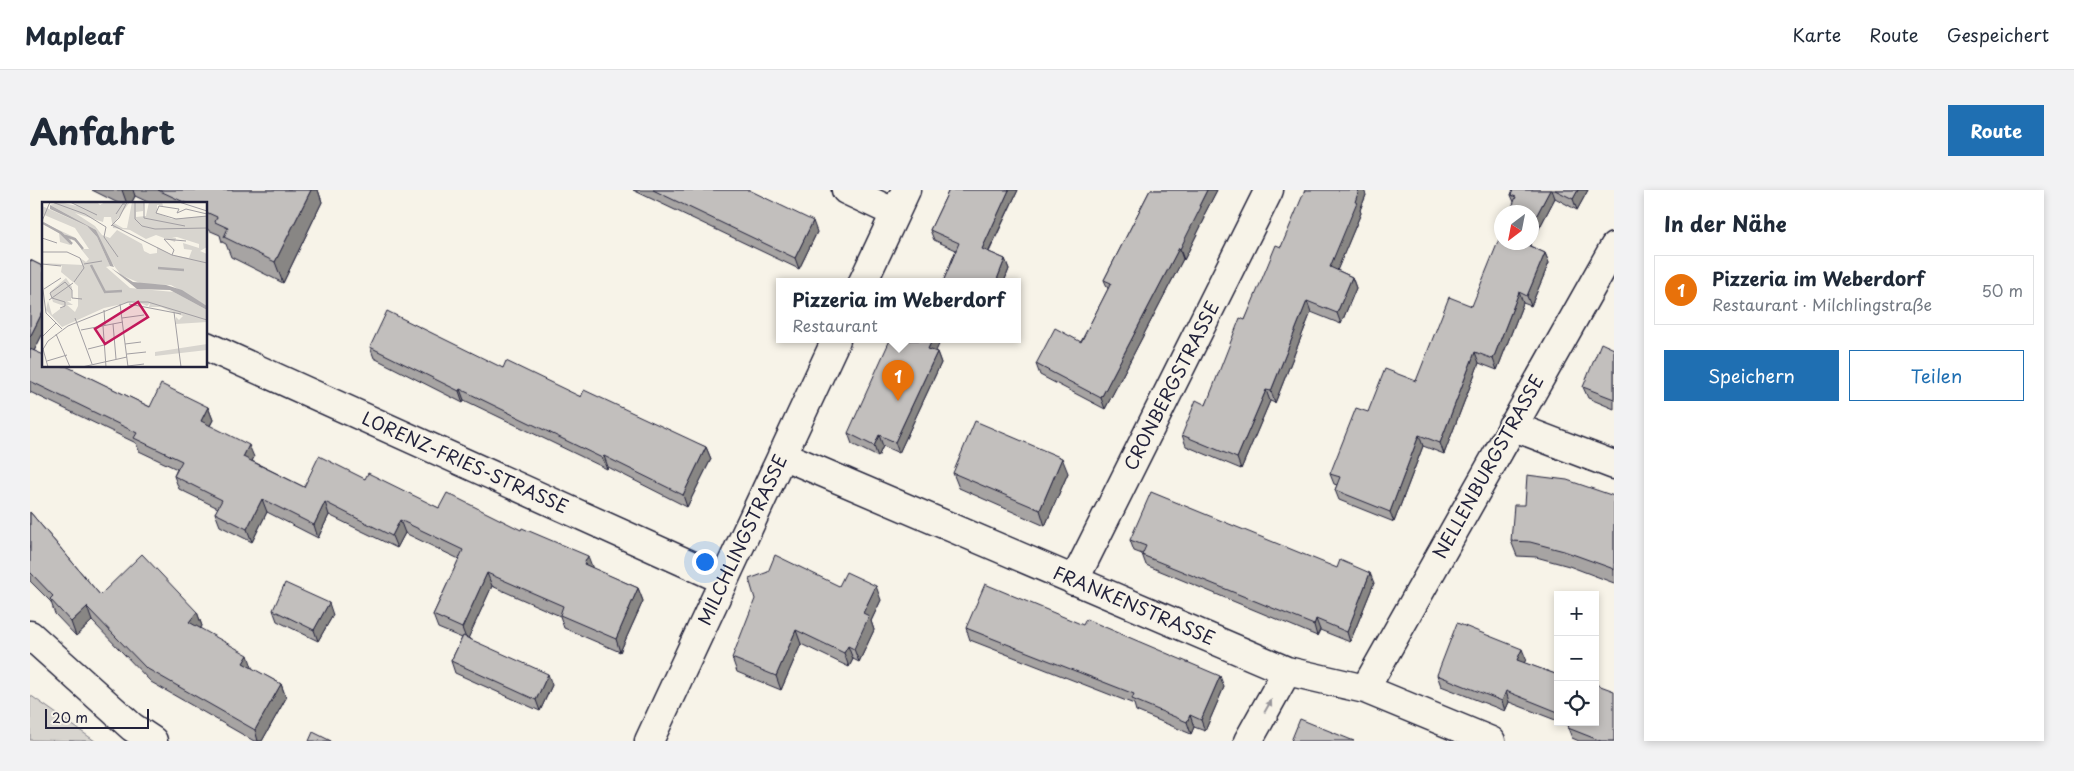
<!DOCTYPE html>
<html lang="de">
<head>
<meta charset="utf-8">
<style>
	:root { --surface:#fff; --page:#f2f2f3; --text:#1f2937; --muted:#747a83; --line:#e0e1e3; --accent:#1f6fb2 }
	body { margin:0; font-family:"Playpen Sans",sans-serif; background:var(--page); color:var(--text) }
	.controls { position:absolute; right:15px; bottom:15px; display:grid; overflow:hidden; border-radius:0px; box-shadow:0 2px 8px #0003 }
	.controls button { width:45px; height:45px; display:grid; place-items:center; padding:0; border:0; border-bottom:1px solid var(--line); background:var(--surface); color:var(--text); font:25px sans-serif }
	.compass { position:absolute; left:1464px; top:15px; width:45px; height:45px; border-radius:50%; background:var(--surface); box-shadow:0 2px 8px #0003; rotate:212deg }
	.scale { position:absolute; left:15px; bottom:12px; width:104px; box-sizing:border-box; padding-left:5px; border:2px solid #22223b; border-top:0; font-size:14px; line-height:18px; white-space:nowrap; color:#22223b; -webkit-text-stroke:4px #f7f3e8; paint-order:stroke }
	.you { position:absolute; left:674px; top:371px; width:18px; height:18px; margin:-12px; border:4px solid #fff; border-radius:50%; background:#1a73e8; box-shadow:0 0 0 8px #1a73e833 }
	.badge { display:grid; place-items:center; width:32px; height:32px; border-radius:50%; background:var(--accent); color:#fff; font-size:16px; font-weight:700 }
	.pin { position:absolute; translate:-50% -41px; filter:drop-shadow(0 1px 2px #0008) }
	.pin::after { content:''; position:absolute; top:26px; width:18px; height:15px; background:inherit; clip-path:polygon(0 0,100% 0,50% 100%) }
	.popup { position:absolute; left:746px; top:88px; width:245px; height:65px; box-sizing:border-box; display:grid; place-content:center; border-radius:0px; background:var(--surface); filter:drop-shadow(0 1px 4px #0005); font-size:16px; white-space:nowrap; color:var(--muted) }
	.popup b { font-size:19px; color:var(--text) }
	.popup::after { content:''; position:absolute; left:50%; top:100%; margin-left:-10px; border:10px solid transparent; border-top-color:var(--surface) }
	.list { margin:0; padding:0; list-style:none }
	h2 { display:flex; justify-content:space-between; align-items:center; height:65px; margin:0; padding:0 20px; font-size:21px }
	h2 small { font-size:16px; font-weight:400; color:var(--muted) }
	.list li { display:grid; grid-template-columns:32px 1fr auto; gap:15px; align-items:center; box-sizing:border-box; height:70px; margin:0 10px 10px; padding:0 10px; border:1px solid var(--line); border-radius:0px }
	.list b { display:block; font-size:19px; white-space:nowrap }
	.list p { margin:0; font-size:16px; white-space:nowrap; color:var(--muted) }
	.list em { font-size:16px; font-style:normal; color:var(--muted) }
	.actions { display:flex; gap:10px; padding:15px 20px }
	.actions a { flex:1; padding:11px 0; border:1px solid var(--accent); border-radius:0px; text-align:center; font-size:18px; color:var(--accent) }
	.actions .main { background:var(--accent); color:#fff }
	.icon { flex:none; width:28px; height:28px; fill:none; stroke:currentColor; stroke-width:2; stroke-linecap:round; stroke-linejoin:round }
	.map { position:relative; flex:none; width:1584px; height:551px; overflow:hidden; border-radius:0px }
	header { display:flex; align-items:center; gap:30px; box-sizing:border-box; height:70px; padding:0 25px; background:var(--surface); border-bottom:1px solid var(--line) }
	header strong { font-size:24px }
	nav { display:flex; gap:28px; margin-inline-start:auto; font-size:18px }
	.intro { display:flex; align-items:center; justify-content:space-between; box-sizing:border-box; height:120px; padding:0 30px }
	h1 { margin:0; font-size:35px }
	.button { padding:12px 22px; border-radius:0px; background:var(--accent); color:#fff; font-size:18px; font-weight:700 }
	main { display:flex; gap:30px; padding:0 30px }
	aside { flex:1; background:var(--surface); border-radius:0px; box-shadow:0 2px 8px #0003 }
	.map>svg:first-child { display:block }
</style>
</head>
<body>
<header>
<strong>Mapleaf</strong>
<nav><a>Karte</a><a>Route</a><a>Gespeichert</a></nav>
</header>
<div class="intro"><h1>Anfahrt</h1><a class="button">Route</a></div>
<main>
<div class="map">
<svg width="1584" height="551" viewBox="0 0 1584 551">
	<rect width="100%" height="100%" fill="#f7f3e8"/>
	<filter id="ink" filterUnits="userSpaceOnUse"><feTurbulence type="fractalNoise" baseFrequency=".02" numOctaves="2"/><feDisplacementMap in="SourceGraphic" scale="10" xChannelSelector="R" yChannelSelector="G"/><feConvolveMatrix kernelMatrix="1 2 1 2 8 2 1 2 1" color-interpolation-filters="sRGB"/></filter>
	<g filter="url(#ink)">
		<!-- green -->
		<path fill="#d8d5cf" stroke="#7d7c85" d="M0 505 65 551 0 550Z"/>
		<g fill="none" stroke-linecap="round" stroke-linejoin="round">
			<defs>
				<path id="minor" d="M816 0 865 23
					M833 92 876 0
					M176 156 694 390
					M1482 236 1584 275
					M752 265 1257 481 1335 499 1461 551
					M1044 391 1239 0
					M0 445 102 537 123 551
					M1335 499 1584 57
					M619 551 806 150
					M1218 551 1257 481"/>
			</defs>
			<!-- minor casing -->
			<use href="#minor" stroke="#22223b" stroke-width="31"/>
			<!-- minor -->
			<use href="#minor" stroke="#f7f3e8" stroke-width="28"/>
		</g>
		<!-- wall -->
		<path fill="#a7a4a3" stroke="#22223b" d="M62 0H288L292 12 253 93 201 67 196 54 192 52 190 45 176 39V14H122L105 6 101 14H90Z
			M603 0H719L787 42 769 79Z
			M919 0H988L959 62 975 69 979 79 974 92H913L926 60 904 50 900 40Z
			M1120 0H1187L1174 25 1175 28 1154 70 1153 69 1075 219 1010 185 1006 174 1051 152 1078 99 1074 90Z
			M1483 0H1558L1547 20 1525 8 1502 52V22L1484 12 1481 5Z
			M1336 5 1330 20 1331 23 1307 80 1322 87 1326 98 1311 134 1281 122 1245 213 1240 211 1211 279 1156 256 1152 245 1176 215 1215 130 1251 57Z
			M1500 55V56L1515 63 1519 73 1501 116 1493 113 1467 180 1449 173 1414 264 1393 256 1364 332 1309 310 1305 300 1307 295 1304 294 1300 284 1338 222 1386 191 1442 116Z
			M0 70 14 77V141L4 161 120 217H178L183 230 180 236 224 267 222 271 274 297 335 289 562 378 608 398 613 411 590 462 534 438 530 426 462 396 438 448 522 495 510 521 425 483 421 471 432 448 408 438 403 425 429 369 375 343 367 358 299 325 288 348 237 322 222 352 190 336 185 323 188 318 149 299 144 286 147 279 109 261 106 253 0 202Z
			M340 157 473 178 551 207 676 257 681 269 657 317 578 277 577 279 434 210 433 213 344 168Z
			M1584 159V219L1558 208 1553 197Z
			M906 162H907L911 173 869 263 853 256 848 267 822 254 818 243Z
			M923 283H1038L1015 336 929 298Z
			M1584 306V393L1539 376 1506 367 1487 366 1481 351 1495 315Z
			M0 322 70 405 167 422 172 436 170 439 223 479 251 494 256 508 232 551H224L121 492 62 431 46 446 25 424 21 412 0 391Z
			M1100 350 1344 393 1320 452 1290 440 1287 446 1116 375 1112 364 1104 361Z
			M809 396 851 410 841 431 844 440 829 472 823 469 819 477 771 454 751 500 707 482 702 468Z
			M243 420 303 425 288 451 247 431Z
			M936 438 1194 497 1175 541 1164 537 1161 544 1106 521 1104 514 940 450Z
			M1496 469 1494 473 1528 485V531L1479 512 1475 521 1411 496 1407 485Z
			M1531 532H1565L1584 551H1549L1542 548 1538 538 1539 536Z"/>
		<!-- shaded-wall -->
		<path fill="#888684" stroke="#22223b" d="M92 0H103L105 6 101 14H97Z
			M281 0H288L292 12 253 93 245 72Z
			M979 0H988L955 69 952 59Z
			M1177 0H1187L1174 25 1175 28 1154 70 1150 59 1169 16Z
			M1329 0H1334L1336 5 1330 20 1331 23 1304 88 1300 77Z
			M1520 0H1522L1525 8 1502 52V34Z
			M1548 0H1558L1547 20 1543 9Z
			M783 31 787 42 769 79 765 68Z
			M1496 52H1501L1500 55 1502 60 1495 54Z
			M1149 58 1153 69 1075 219 1071 208Z
			M1515 63 1519 73 1501 116 1497 106Z
			M975 69 979 79 974 92H966Z
			M1322 87 1326 98 1311 134 1307 123Z
			M1489 102 1493 113 1467 180 1463 169Z
			M1277 111 1281 122 1245 213 1241 201Z
			M14 119V141L0 169V147Z
			M902 150H911L902 170 898 159Z
			M907 162 911 173 869 263 865 252Z
			M1445 162 1449 173 1414 264 1410 253Z
			M430 199 434 210 433 213 429 201Z
			M1236 200 1240 211 1211 279 1207 268Z
			M178 217 183 230 175 244 171 231Z
			M849 245 853 256 848 267 844 256Z
			M1389 245 1393 256 1364 332 1360 322Z
			M219 255 224 267 218 279 213 267Z
			M676 257 681 269 657 317 653 305Z
			M574 266 578 277 577 279 572 268Z
			M1032 268 1038 283 1015 336 1010 320Z
			M232 309 237 322 222 352 217 339Z
			M295 312 299 325 288 348 284 335Z
			M370 330 375 343 367 358 362 346Z
			M558 366 563 379 554 374Z
			M457 383 462 396 437 451 432 438Z
			M1340 383 1344 393 1320 452 1317 442Z
			M846 396 851 410 841 431 844 440 829 472 824 459 833 423Z
			M608 398 613 411 590 462 586 449Z
			M299 413 303 425 288 451 284 440Z
			M57 417 62 431 46 446 41 432Z
			M167 422 172 436 164 447 159 432Z
			M1286 429 1290 440 1287 446 1284 435Z
			M766 440 771 454 751 500 746 486Z
			M818 456 823 469 819 477 814 463Z
			M1492 459 1496 469 1491 481 1487 470Z
			M218 465 223 480 213 473Z
			M518 484 522 495 510 521 506 510Z
			M1190 486 1194 497 1175 541 1171 530Z
			M251 494 256 508 232 551H228L225 540Z
			M1476 501 1479 512 1475 521 1472 511Z
			M1160 525 1164 537 1161 544 1157 532Z"/>
		<!-- building -->
		<path fill="#c2bfbd" stroke="#22223b" d="M128 0H281L245 72 194 47 198 38 185 32 187 27 176 22V14H158Z
			M623 0H719L783 31 765 68Z
			M919 0H979L952 59 975 69 966 92H913L929 53 900 40Z
			M1120 0H1177L1169 16 1171 17 1150 59 1149 58 1071 208 1006 174 1025 138 1051 152 1081 93 1074 90Z
			M1275 0H1329L1325 12H1327L1300 77 1322 87 1307 123 1277 111 1241 201 1236 200 1207 268 1152 245 1166 210 1176 215 1210 128 1215 130 1246 55 1251 57Z
			M1483 0H1520L1502 34V22H1480L1486 7 1481 5Z
			M1525 0H1548L1543 9Z
			M1472 42V52H1496L1495 54 1515 63 1497 106 1489 102 1463 169 1445 162 1410 253 1389 245 1360 322 1305 300 1310 287 1300 284 1326 218 1338 222 1355 179 1386 191 1419 107 1442 116Z
			M0 70 14 77V119L0 147Z
			M357 121 473 178 476 171 551 207 554 200 676 257 653 305 574 266 572 268 430 199 429 201 340 157Z
			M860 150H902L898 159 907 162 865 252 849 245 844 256 818 243Z
			M1571 153 1584 159V209L1553 197Z
			M0 159 14 165V176H36L120 217 131 194 178 217 171 231 219 255 213 267 274 297 289 266 335 289 338 283 409 318 417 303 491 340 492 338 558 366 554 374 608 398 586 449 530 425 533 416 457 383 432 438 403 425 433 360 370 330 362 346 295 312 284 335 232 309 217 339 185 323 192 310 144 286 152 271 104 248 107 243 0 191Z
			M945 231 1032 268 1010 320 923 283Z
			M1497 285 1537 290 1584 306V380L1581 378 1534 361 1500 352 1481 351 1484 315H1495Z
			M1121 302 1307 378 1310 370 1340 383 1317 442 1286 429 1284 435 1112 365 1116 356 1100 350Z
			M0 322 70 405 112 364 167 422 159 432 218 465 213 473 251 494 225 540 116 478 57 417 58 416 41 432 20 409 23 406 0 382Z
			M745 365 809 396 816 382 846 396 833 423 839 426 824 459 818 456 814 463 766 440 746 486 702 468 725 409 719 389 738 382Z
			M255 393 299 413 284 440 243 420Z
			M955 394 1053 435 1056 429 1190 486 1171 530 1160 525 1157 532 1102 509 1104 504 936 438Z
			M1427 433 1492 459 1487 470 1528 485V522L1476 501 1472 511 1407 485Z
			M433 446 518 484 506 510 421 471Z
			M1565 494 1584 501V551H1571L1538 538 1540 532H1565Z
			M1270 529 1324 551H1261Z
			M283 542 301 551H279Z"/>
		<!-- one-way arrows -->
		<defs><path id="oneway-solid" d="M-6-.8H1V-3.2L6.5 0L1 3.2V.8H-6Z" transform="scale(1.25)"/></defs>
		<use fill="#97959a" href="#oneway-solid" transform="translate(1238 516) rotate(-61)"/>
	</g>
	<g text-anchor="middle" stroke-width="4" stroke-linejoin="round" paint-order="stroke">
		<!-- street labels -->
		<g font-size="18" fill="#22223b" stroke="#f7f3e8">
			<text transform="translate(1142 196) rotate(-63)" y="6">CRONBERGSTRASSE</text>
			<text transform="translate(435 273) rotate(24)" y="6">LORENZ-FRIES-STRASSE</text>
			<text transform="translate(1459 277) rotate(-61)" y="6">NELLENBURGSTRASSE</text>
			<text transform="translate(713 350) rotate(-65)" y="6">MILCHLINGSTRASSE</text>
			<text transform="translate(1104 416) rotate(23)" y="6">FRANKENSTRASSE</text>
		</g>
	</g>
	<!-- overview -->
	<g transform="translate(12 12)">
		<rect width="165" height="165" fill="#f7f3e8"/>
		<path d="M17 0 35 4 30 0H55L58 3 63 0H88L72 21 81 26H85L90 0H102L101 9 94 10V15L104 14 107 0H120L121 4 115 3V11L130 17 165 14V45L158 49 165 52V104L129 83 100 82 79 73 64 53 54 28 8 3ZM33 11 61 20 62 15H69L71 26 88 28 104 37 114 33 133 40 134 36 130 35H135L157 42V46L141 41 142 47 150 48 147 56 130 53 115 45V51L108 52 102 49 100 42 75 28 68 36 60 33 53 24ZM0 4 45 24 55 35 68 64 64 65 88 86 132 90 165 108V120L134 122V115L137 118 141 114 119 105H107L108 101 105 104 94 99 62 106 20 125 4 108 6 99 10 113 22 104 11 100 8 90 24 76 30 85 29 99H25L31 103H25L33 110 36 104V84L19 70 20 64 0 61 41 63 38 56 44 60 47 57 39 47H47L33 26 0 12ZM0 20 32 35 39 43 29 37 28 43 18 40 17 31ZM165 142V148L113 154V150Z" fill="#d8d5cf" fill-rule="evenodd"/>
		<path d="M8 3 54 28 72 65 68 64 55 35 45 24 8 7ZM69 66 91 80 124 83 140 88 165 104V108L128 88 95 87Z" fill="#aeabad"/>
		<path fill="none" stroke="#aeabad" stroke-width="2.5" d="M1 21 19 31 30 42M23 34 33 37 41 47M49 63 63 90 80 89M116 66 142 68"/>
		<path fill="none" stroke="#a29fa3" stroke-width="1" d="M10 0 43 12 64 25M28 0 55 13M93 0V17L100 24 113 27 165 26M102 0V16L143 24M137 0 165 9M137 7 117 4 114 11 134 17 165 14M137 7 135 11 144 7 165 12M74 12 82 0V3M0 19 8 0M70 23 130 53 165 61M69 24 77 16 85 0M64 25 62 35 76 55M0 36 15 41M0 50H25L38 56 42 66 32 80M130 53 132 48 122 37 144 39M0 62 19 64M42 62 60 59M0 80 4 111M2 87 19 76M7 98 31 81M78 102 86 165M87 102 139 112M18 106 23 104V100L10 96 8 91 23 80 30 88V96L40 97M62 108 63 123M132 110 139 165M4 111 20 127M33 116 50 162M80 116 102 113M71 122 74 157M61 124 64 165M39 128 81 120M14 132 28 165M0 135 14 121M83 142 99 140M1 147 6 165M46 147 62 143M0 149 6 139 26 124 86 100H106L165 118M85 152 104 150M5 159 25 153M86 164 102 162M40 165 85 155"/>
		<path fill="#c2185b" fill-opacity="0.15" stroke="#c2185b" stroke-width="2.5" d="M96 100 106 115 63 142 53 127Z"/>
		<rect width="165" height="165" fill="none" stroke="#22223b" stroke-width="2.5"/>
	</g>
</svg>
<div class="controls">
<button>+</button>
<button>−</button>
<button><svg class="icon" aria-label="locate" viewBox="0 0 24 24"><circle cx="12" cy="12" r="6"/><path d="M12 2v4M12 18v4M2 12h4M18 12h4"/></svg></button>
</div>
<svg class="compass" viewBox="-18 -18 36 36"><path d="M0-13l5 13h-10z" fill="#e53935"/><path d="M0 13l5-13h-10z" fill="#747a83"/></svg>
<div class="scale">20 m</div>
<div class="you"></div>
<div class="pin badge" style="left:868px;top:211px;background:#e8710a">1</div>
<div class="popup"><b>Pizzeria im Weberdorf</b>Restaurant</div>
</div>
<aside>
<h2>In der Nähe<small></small></h2>
<ul class="list">
<li><span class="badge" style="background:#e8710a">1</span><div><b>Pizzeria im Weberdorf</b><p>Restaurant · Milchlingstraße</p></div><em>50 m</em></li>
</ul>
<div class="actions"><a class="main">Speichern</a><a>Teilen</a></div>
</aside>
</main>
</body>
</html>
